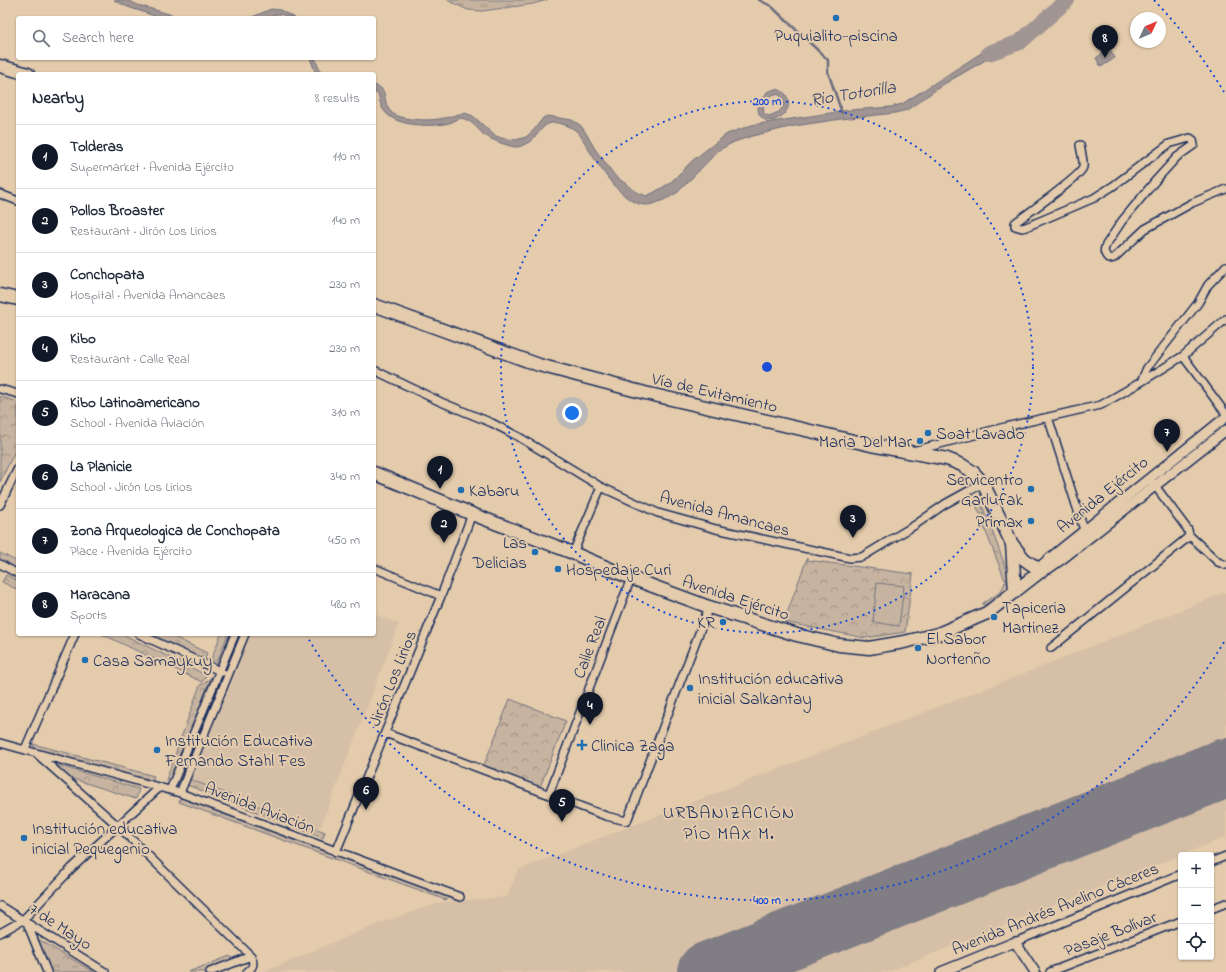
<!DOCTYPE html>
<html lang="en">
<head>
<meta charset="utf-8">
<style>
	:root { --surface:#fff; --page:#f2f2f3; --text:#1f2937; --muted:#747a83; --line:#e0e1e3; --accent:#111827 }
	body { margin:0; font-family:"Indie Flower",sans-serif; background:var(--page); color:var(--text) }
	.controls { position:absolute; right:12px; bottom:12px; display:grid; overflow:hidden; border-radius:4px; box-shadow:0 1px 3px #0004 }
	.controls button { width:36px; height:36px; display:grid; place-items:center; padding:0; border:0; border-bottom:1px solid var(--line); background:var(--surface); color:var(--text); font:20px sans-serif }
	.compass { position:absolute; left:1130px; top:12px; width:36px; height:36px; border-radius:50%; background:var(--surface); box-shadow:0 1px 3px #0004; rotate:46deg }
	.you { position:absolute; left:572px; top:413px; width:14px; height:14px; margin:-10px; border:3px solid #fff; border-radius:50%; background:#1a73e8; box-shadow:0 0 0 6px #1a73e833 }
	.badge { display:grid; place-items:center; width:26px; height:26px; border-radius:50%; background:var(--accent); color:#fff; font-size:13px; font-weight:700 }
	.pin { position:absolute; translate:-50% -33px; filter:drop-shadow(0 1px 2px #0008) }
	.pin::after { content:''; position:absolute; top:21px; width:14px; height:12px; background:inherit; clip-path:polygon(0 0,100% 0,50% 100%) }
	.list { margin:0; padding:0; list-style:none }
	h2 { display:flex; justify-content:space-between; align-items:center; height:52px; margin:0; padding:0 16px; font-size:17px }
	h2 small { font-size:13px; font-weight:400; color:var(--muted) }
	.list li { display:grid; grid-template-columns:26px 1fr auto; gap:12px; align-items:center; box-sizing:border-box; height:64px; padding:0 16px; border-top:1px solid var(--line) }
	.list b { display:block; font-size:15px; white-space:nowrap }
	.list p { margin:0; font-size:13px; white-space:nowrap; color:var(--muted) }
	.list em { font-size:13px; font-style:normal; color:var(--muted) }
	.icon { flex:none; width:22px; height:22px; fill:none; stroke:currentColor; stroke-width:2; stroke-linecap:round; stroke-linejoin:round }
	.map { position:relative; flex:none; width:1226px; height:972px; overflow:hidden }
	.search { position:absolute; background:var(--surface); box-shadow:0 1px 3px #0004; left:16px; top:16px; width:360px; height:44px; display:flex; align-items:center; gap:10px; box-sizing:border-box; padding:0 14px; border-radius:4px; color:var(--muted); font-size:15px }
	.panel { position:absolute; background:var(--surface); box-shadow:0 1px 3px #0004; left:16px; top:72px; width:360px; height:564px; border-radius:4px }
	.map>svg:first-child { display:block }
</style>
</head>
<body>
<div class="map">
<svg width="1226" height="972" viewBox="0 0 1226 972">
	<defs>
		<pattern id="grass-tufts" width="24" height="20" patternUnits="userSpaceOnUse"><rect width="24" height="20" fill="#c7b4a0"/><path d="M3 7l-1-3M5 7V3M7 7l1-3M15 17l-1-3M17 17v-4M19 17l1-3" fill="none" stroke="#a19386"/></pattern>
		<pattern id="forest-crowns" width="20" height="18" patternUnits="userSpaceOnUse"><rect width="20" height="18" fill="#c7b4a0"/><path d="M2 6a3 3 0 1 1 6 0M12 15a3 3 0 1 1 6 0" fill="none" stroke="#a19386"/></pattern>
	</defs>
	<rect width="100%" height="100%" fill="#e4cbac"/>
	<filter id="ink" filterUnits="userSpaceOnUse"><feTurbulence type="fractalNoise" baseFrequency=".025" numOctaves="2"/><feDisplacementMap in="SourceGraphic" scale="8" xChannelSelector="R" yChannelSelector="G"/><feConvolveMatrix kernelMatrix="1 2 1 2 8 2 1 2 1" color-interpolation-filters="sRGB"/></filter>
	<g filter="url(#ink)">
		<!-- built -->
		<path fill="#d5bfa6" d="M1226 592V837L887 972H263L383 922 442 902 507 897 518 870 1033 670Z
			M374 614 399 624 321 826 317 828 192 779 251 634H374Z"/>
		<!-- grass -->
		<path fill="url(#grass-tufts)" stroke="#71727f" d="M447 0H547L533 4 482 11 468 10Z
			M230 956 232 958V962L206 972H188Z"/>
		<!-- forest -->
		<path fill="url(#forest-crowns)" stroke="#71727f" d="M0 396 18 402V445L0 482Z
			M974 495H977L985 512 980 514 972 497Z
			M986 514 1008 574 1009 582 1005 580 980 517Z
			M0 553 18 562V570L0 561Z
			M807 558V560L913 574 905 632 865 638 784 622Z
			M6 575 18 581V590L2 582Z
			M1005 582 1009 584C1005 595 994 602 983 605V603C992 597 1002 594 1005 582Z
			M102 634H122L204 674 206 676 202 682 200 681Z
			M151 634H168L207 653 204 660Z
			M221 634H228L216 665 210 662Z
			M211 677 173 777 166 780 200 685 205 683Z
			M215 690 217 691 185 773H183Z
			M510 699 566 721 540 787 484 765Z
			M33 744 154 776 152 782 35 749Z
			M50 763 139 789 136 799 67 777Z
			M184 777 325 832 323 838 182 783Z
			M181 797 450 896 446 900 179 802Z
			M31 935 94 972H48Z"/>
		<!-- pitch -->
		<path fill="#c7b4a0" stroke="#71727f" d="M877 583 904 586 899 626 873 622Z"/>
		<!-- water -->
		<path fill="#a09592" stroke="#6b6c7d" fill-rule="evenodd" d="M114 0H127L138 5 183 18H161L128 7Z
			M271 9 280 10 295 18C284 18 279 9 270 18H250Z
			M1007 42 1011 47 996 54 944 84 907 110 895 113 841 119 794 126 752 136 734 142 719 150 678 192C671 197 653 206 644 205 621 202 601 169 589 150 583 140 580 131 568 126 539 114 543 138 523 145 522 146 518 147 517 147 509 147 489 139 483 134 476 127 471 120 461 118 457 119 453 122 449 123 433 127 398 127 386 113 380 107 380 101 378 93H374V85C390 89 381 101 391 112 398 120 428 121 439 119 448 118 456 114 465 113L473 116 494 135 501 138 516 140 526 137 533 131 543 118 547 116 572 120 580 125 584 130 595 149 615 176 637 192 646 196 653 193 670 183 693 160 727 134 752 125 850 110 891 107 902 104 986 50Z
			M1109 48 1115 58 1101 67 1096 58Z
			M310 58H315L321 74H316Z
			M775 89C781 90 783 91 786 95 799 116 758 134 758 107L767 92ZM774 94 780 95 782 99 784 105 779 112 769 116 764 114 763 105 769 97Z"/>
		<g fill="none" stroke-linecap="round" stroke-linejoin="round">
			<!-- stream -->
			<path stroke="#6b6c7d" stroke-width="2.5" d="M759 0 771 6 828 60V72L842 113"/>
			<!-- river -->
			<path stroke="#a09592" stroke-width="16" d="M989 53 1020 42 1067 0"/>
			<!-- runway -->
			<path stroke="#807d85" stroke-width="60" d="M707 972 1226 768"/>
			<defs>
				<path id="minor" d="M1080 145C1081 152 1084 161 1083 167 1081 177 1026 214 1015 223V226L1022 228 1026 227 1094 198 1113 186 1169 144 1190 138 1193 140 1194 145 1177 157 1156 180 1122 221 1106 245C1103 251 1104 254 1109 259L1114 258 1145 229 1192 203 1226 189
					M0 194 18 201
					M1183 356 1226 414
					M374 370 441 402 492 423 519 437 601 487 658 513 716 529 850 558 862 557 915 525 945 504 983 483
					M1141 382 1183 356 1226 319
					M0 389 18 394
					M1048 417 1084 530
					M913 451 1001 428 1101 405 1141 382 1147 368 1198 303 1208 285 1226 266
					M0 505 18 468
					M1189 535 1218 562 1226 565
					M573 553 601 487
					M0 564 18 574
					M374 568 441 596
					M139 634 222 672
					M1051 648 1186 539 1189 535 1188 530 1153 483
					M385 733 606 816 627 821 709 607
					M0 743 180 793 460 897
					M25 749 75 634
					M38 755 118 826 251 956C254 963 254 967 247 972
					M170 790 235 634
					M180 793 245 634
					M549 794 631 578
					M336 852 441 596 472 514
					M1211 862 1226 856
					M0 906 105 972
					M1211 909 1226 903
					M27 923 47 972
					M0 933 23 920 72 868 160 787
					M1015 942 1181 874
					M210 972 251 956
					M1050 972 1181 921"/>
				<path id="tertiary" d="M1041 571 1043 564 1050 558 1226 417
					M1041 571 1049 568 1062 559 1226 430
					M941 972 1015 942 1035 972"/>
				<path id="trunk" d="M0 66 28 74
					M0 295 18 299
					M374 305 539 365 645 393 871 445 947 459 962 465 973 472 983 483 1012 544 1024 559 1041 571 987 613 938 634 904 642 869 648 839 645 797 635 709 607 631 578 573 553 472 514 374 473
					M1012 544 1015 592"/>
			</defs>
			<!-- minor casing -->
			<use href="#minor" stroke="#1b2f5e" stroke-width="10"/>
			<!-- tertiary casing -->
			<use href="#tertiary" stroke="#1b2f5e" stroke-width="12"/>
			<!-- trunk casing -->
			<use href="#trunk" stroke="#1b2f5e" stroke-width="15"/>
			<!-- minor -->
			<use href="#minor" stroke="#e4cbac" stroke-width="7"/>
			<!-- tertiary -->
			<use href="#tertiary" stroke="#e4cbac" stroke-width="9"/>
			<!-- trunk -->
			<use href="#trunk" stroke="#e4cbac" stroke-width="12"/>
		</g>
	</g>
	<!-- distance rings -->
	<g fill="none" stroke="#1d4ed8" stroke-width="2" stroke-dasharray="2 4">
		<circle cx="767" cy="367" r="266"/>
		<path d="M1224 642A533 533 0 0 1 308 638M1154 0A533 533 0 0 1 1224 92"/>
	</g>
	<!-- markers -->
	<g fill="#1f6fb2" stroke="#e4cbac" stroke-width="1.5">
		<circle cx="836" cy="18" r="4"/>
		<circle cx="928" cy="433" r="4"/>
		<circle cx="920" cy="441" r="4"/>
		<circle cx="1031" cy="489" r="4"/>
		<circle cx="461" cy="490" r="4"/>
		<circle cx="1031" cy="521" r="4"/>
		<circle cx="535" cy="552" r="4"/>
		<circle cx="558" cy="569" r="4"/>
		<circle cx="994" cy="617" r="4"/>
		<circle cx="723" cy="622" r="4"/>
		<circle cx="918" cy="648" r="4"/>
		<circle cx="85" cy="660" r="4"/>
		<circle cx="690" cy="688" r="4"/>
		<path d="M580 739h4v4h4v4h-4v4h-4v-4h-4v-4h4z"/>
		<circle cx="157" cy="750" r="4"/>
		<circle cx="24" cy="838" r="4"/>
	</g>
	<g text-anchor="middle" stroke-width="4" stroke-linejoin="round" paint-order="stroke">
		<!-- poi labels -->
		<g font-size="17" fill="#1b2f5e" stroke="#e4cbac" text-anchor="start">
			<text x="836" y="41" text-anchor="middle">Puquialito-piscina</text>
			<text x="936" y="439">Soat Lavado</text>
			<text x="912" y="447" text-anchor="end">Maria Del Mar</text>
			<text x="1023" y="485" text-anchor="end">Servicentro<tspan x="1023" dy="20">Garlufak</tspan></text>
			<text x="469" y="496">Kabaru</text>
			<text x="1023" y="527" text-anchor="end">Primax</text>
			<text x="527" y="548" text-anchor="end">Las<tspan x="527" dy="20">Delicias</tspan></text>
			<text x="566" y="575">Hospedaje Curi</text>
			<text x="1002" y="613">Tapiceria<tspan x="1002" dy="20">Martinez</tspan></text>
			<text x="715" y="628" text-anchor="end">KR</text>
			<text x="926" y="644">El Sabor<tspan x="926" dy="20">Nortenño</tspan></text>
			<text x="93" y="666">Casa Samaykuy</text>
			<text x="698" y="684">Institución educativa<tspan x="698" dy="20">inicial Salkantay</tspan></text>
			<text x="165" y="746">Institución Educativa<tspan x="165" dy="20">Fernando Stahl Fes</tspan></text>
			<text x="591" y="751">Clinica Zaga</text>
			<text x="32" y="834">Institución educativa<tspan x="32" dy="20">inicial Pequegenio</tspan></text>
		</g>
		<!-- street labels -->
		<g font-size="17" fill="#1b2f5e" stroke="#e4cbac">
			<text transform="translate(715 392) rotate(13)" y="6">Vía de Evitamiento</text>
			<text transform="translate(1102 494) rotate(-39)" y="6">Avenida Ejército</text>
			<text transform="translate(725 513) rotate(15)" y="6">Avenida Amancaes</text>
			<text transform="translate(736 597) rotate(18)" y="6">Avenida Ejército</text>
			<text transform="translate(589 647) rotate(-69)" y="6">Calle Real</text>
			<text transform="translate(392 678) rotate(-68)" y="6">Jirón Los Lirios</text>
			<text transform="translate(260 807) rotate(21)" y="6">Avenida Aviación</text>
			<text transform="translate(1055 908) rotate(-22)" y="6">Avenida Andrés Avelino Cáceres</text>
			<text transform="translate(61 926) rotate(33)" y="6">7 de Mayo</text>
			<text transform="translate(1110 933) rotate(-21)" y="6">Pasaje Bolívar</text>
		</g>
		<!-- water labels -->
		<g font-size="18" font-style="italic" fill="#2f3e66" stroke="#e4cbac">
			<text transform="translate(853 93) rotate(-9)" y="6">Rio Totorilla</text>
		</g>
		<!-- neighbourhood labels -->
		<g font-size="18" letter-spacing="1" fill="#1b2f5e" stroke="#e4cbac">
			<text x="729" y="818">URBANIZACIÓN<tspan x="729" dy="21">PÍO MAX M.</tspan></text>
		</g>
	</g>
	<circle cx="767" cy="367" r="6" fill="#1d4ed8" stroke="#e4cbac" stroke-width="2"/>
	<g font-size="12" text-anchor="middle" font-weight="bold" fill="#1d4ed8" stroke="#e4cbac" stroke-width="4" stroke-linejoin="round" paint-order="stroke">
		<text x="767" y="105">200 m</text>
		<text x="767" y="904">400 m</text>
	</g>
</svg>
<div class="controls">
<button>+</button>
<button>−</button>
<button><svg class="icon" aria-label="locate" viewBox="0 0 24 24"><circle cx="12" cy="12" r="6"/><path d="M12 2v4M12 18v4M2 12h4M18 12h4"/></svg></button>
</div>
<svg class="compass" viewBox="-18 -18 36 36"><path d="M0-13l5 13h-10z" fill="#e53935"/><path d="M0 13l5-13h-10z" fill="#747a83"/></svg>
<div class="you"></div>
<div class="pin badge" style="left:440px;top:489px">1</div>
<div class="pin badge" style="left:444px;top:543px">2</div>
<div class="pin badge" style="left:853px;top:538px">3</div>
<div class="pin badge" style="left:590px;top:725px">4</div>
<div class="pin badge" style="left:562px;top:822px">5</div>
<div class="pin badge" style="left:366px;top:810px">6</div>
<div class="pin badge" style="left:1167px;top:452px">7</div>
<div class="pin badge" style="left:1105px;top:58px">8</div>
<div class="search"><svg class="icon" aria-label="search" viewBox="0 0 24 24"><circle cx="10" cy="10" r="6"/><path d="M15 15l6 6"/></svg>Search here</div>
<section class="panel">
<h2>Nearby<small>8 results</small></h2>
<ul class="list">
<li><span class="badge">1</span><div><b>Tolderas</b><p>Supermarket · Avenida Ejército</p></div><em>110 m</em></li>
<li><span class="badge">2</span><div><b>Pollos Broaster</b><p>Restaurant · Jirón Los Lirios</p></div><em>140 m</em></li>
<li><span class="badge">3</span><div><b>Conchopata</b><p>Hospital · Avenida Amancaes</p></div><em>230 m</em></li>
<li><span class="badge">4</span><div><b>Kibo</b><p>Restaurant · Calle Real</p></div><em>230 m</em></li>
<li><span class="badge">5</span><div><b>Kibo Latinoamericano</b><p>School · Avenida Aviación</p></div><em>310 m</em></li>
<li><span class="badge">6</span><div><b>La Planicie</b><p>School · Jirón Los Lirios</p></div><em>340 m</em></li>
<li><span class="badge">7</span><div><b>Zona Arqueologica de Conchopata</b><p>Place · Avenida Ejército</p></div><em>450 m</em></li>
<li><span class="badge">8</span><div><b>Maracana</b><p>Sports</p></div><em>480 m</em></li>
</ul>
</section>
</div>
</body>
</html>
